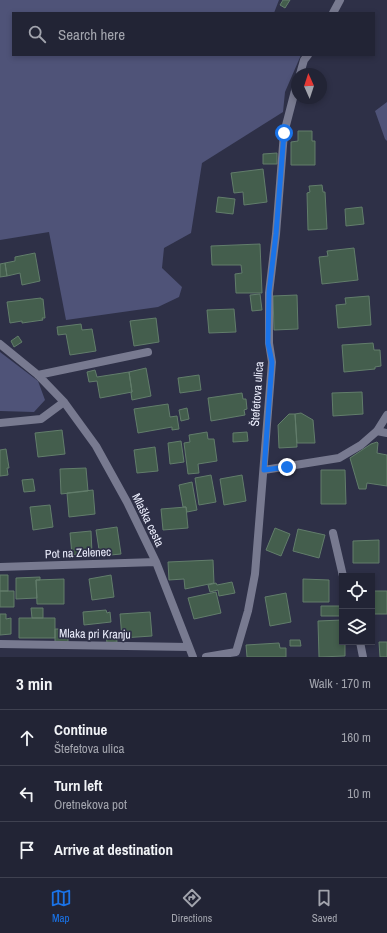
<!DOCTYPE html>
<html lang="en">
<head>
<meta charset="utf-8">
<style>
	:root { --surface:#222435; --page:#2e3041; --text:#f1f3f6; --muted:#a2a4ad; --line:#3f4150; --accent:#1a73e8 }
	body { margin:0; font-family:"Archivo Narrow",sans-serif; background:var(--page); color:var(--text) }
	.controls { position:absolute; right:12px; bottom:12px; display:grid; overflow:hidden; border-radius:0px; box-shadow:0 2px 6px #0003 }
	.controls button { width:36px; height:36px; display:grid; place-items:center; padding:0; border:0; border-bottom:1px solid var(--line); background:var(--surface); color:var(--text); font:20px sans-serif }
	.compass { position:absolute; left:291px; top:68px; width:36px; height:36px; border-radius:50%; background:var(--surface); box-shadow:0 2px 6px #0003; rotate:357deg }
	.stop { position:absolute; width:12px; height:12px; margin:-9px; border:3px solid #1a73e8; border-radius:50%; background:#fff }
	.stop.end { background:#1a73e8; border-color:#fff; box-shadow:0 1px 4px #0008 }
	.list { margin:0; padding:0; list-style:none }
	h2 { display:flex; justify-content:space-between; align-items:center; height:52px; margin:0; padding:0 16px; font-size:17px }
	h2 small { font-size:13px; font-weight:400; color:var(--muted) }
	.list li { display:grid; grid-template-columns:26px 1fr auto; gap:12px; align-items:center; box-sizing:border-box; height:56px; padding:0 16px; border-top:1px solid var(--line) }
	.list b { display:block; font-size:15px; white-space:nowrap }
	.list p { margin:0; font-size:13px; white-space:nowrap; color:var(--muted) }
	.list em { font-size:13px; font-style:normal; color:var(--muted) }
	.icon { flex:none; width:22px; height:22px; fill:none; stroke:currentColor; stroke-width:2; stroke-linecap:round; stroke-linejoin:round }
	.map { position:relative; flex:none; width:387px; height:657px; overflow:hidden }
	.search { position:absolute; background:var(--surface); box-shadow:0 2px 6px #0003; left:12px; right:12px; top:12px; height:44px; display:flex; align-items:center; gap:10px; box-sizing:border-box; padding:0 14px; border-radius:0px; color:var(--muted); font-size:15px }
	.sheet { height:220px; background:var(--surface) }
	nav { display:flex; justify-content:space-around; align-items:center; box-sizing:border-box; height:56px; border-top:1px solid var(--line); background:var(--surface); font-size:11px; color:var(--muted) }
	nav a { display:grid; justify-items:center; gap:2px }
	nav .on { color:var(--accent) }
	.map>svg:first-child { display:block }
</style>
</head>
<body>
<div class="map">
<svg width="387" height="657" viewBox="0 0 387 657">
	<rect width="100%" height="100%" fill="#2e3047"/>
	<!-- green -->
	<path fill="#4f5378" d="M0 0H279L274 13H13V55H301L285 92 283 112 202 163 191 233 164 248 162 268 182 287 179 297 158 307 66 320 49 232 0 240Z
		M387 102V141L385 139 375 111Z
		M0 352 38 381 45 400 34 412 0 411Z"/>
	<!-- building -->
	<path fill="#445e4d" stroke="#627d6b" d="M283 0H290L285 8 280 5Z
		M298 131H312V141H315V165H291V142L298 141Z
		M277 153V164H263V154Z
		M263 169 267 202 244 205 243 192 234 193 231 173Z
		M322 185 323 192H325L327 229 308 230 307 193 310 192 309 186Z
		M218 197 235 199 233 214 216 212Z
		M362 207 364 224 346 226 345 209Z
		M260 244 262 293H236L235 274 242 273 241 265H212L211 246Z
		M354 248 358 280 322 284 319 257 328 256 327 251Z
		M35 253 40 281 22 285 20 273 7 276 5 263 15 261V257Z
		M5 263 7 276 0 277V264Z
		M260 294 262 310 252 311 250 295Z
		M297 295 298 329 274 330 273 296Z
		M369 296 371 325 338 328 336 305 346 304 345 298Z
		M41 298V299H43L45 318H42L43 320 22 323V321L10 323 7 302Z
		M234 309 236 332 209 333 207 310Z
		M156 318 159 342 134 346 130 321Z
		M81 324 82 330 92 329 96 351 70 355 66 334 58 335 57 327Z
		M18 336 22 342 14 347 11 341Z
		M373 343 374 350H380L381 366 375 367V369L344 372 342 345Z
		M146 368 151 396 132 400 131 393 132 392 129 372Z
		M95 370 97 377 129 372 132 392 100 398 97 381 89 382 87 372Z
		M199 375 201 390 180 393 178 378Z
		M362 392 363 414 333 416 332 393Z
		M242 393 243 399H246L247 409 244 410 245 415 211 421 208 398Z
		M168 404 170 417 177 416 179 429 172 430V427L138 433 134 409Z
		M187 408 189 419 181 421 179 410Z
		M301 413 313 420 315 443H297L295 414Z
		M289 414H295L297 447 279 448 278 425Z
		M62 430 65 454 38 457 35 433Z
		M207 432 208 439H214L217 461 198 464 199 473 188 474 184 443 190 442 189 435Z
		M247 432 248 441 233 442V433Z
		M181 441 184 462 170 464 168 443Z
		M377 442 378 443 377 453 387 455V486L367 483 366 489H359L350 458 371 444Z
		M155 447 158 471 137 473 134 450Z
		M6 449 9 468H7L8 475 0 476V450Z
		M86 468 88 491 61 494 60 469Z
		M321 470H345L346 504H321Z
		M211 475 216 502 199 505 195 478Z
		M242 475 246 501 224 505 220 479Z
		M33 479 35 491 24 492 22 480Z
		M192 482 197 510 187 512 186 507H183L179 485Z
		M93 490 95 514 69 517 67 493Z
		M50 505 53 527 33 530 30 507Z
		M186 507 188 528 163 530 161 509Z
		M117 527 121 554 100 556 96 530Z
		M275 528 290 534 281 556 266 550Z
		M298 529 325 535 319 558 293 551Z
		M91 531 92 553 72 555 70 533Z
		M379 540V563H353V541Z
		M213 560 214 583 185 589 184 579 169 580 168 562Z
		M0 575H8V591H0Z
		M111 575 114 597 92 600 89 579Z
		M40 577V580H36L37 598 16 599V578Z
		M64 579V604H37L36 580Z
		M303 579 329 580V602H303Z
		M232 582 235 593 219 596 218 590 210 592 208 585 216 583 217 585Z
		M0 591H14V607H0Z
		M372 591H387V614H372Z
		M216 592 221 613 194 619 188 598Z
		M286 593 291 622 270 626 265 597Z
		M321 606H342V616H321Z
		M31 608H43V618H32Z
		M106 610 107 613 110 612 111 622 84 625 83 612Z
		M150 612 152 636 122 638 120 614Z
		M0 614H6V619L11 618V634L0 635Z
		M19 618H55V638H19Z
		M342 620V642H345V656L319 657 318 621Z
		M55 629H68V642H55Z
		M116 633 117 642 107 643 106 634Z
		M290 640H300L301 646H290Z
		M379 642H387V657H380Z
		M279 643 280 648H286V657H247L246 645Z"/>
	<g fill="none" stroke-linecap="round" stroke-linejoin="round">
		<!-- minor -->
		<path stroke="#787a90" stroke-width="8" d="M333 13 340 0
			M300 74 304 60 308 55
			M0 344 38 375 64 402 96 446 127 502 156 562 193 657
			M38 375 148 352
			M0 423 41 419 64 402
			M377 431 387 433
			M264 470 339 458 361 445 377 431 387 415
			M333 533 343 576
			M0 567 156 562
			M360 642 363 657
			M0 644 189 647
			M206 657 236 652 248 611 255 574 272 362 269 343V293L276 234 284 133 297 83"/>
	</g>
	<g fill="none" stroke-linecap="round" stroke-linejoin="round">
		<!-- route -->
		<path stroke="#1a73e8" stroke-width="5" d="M284 133 276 234 269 292 268 343 272 362 264 470 287 467"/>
	</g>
	<g text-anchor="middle" stroke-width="3.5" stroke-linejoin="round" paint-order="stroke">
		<!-- street labels -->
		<g font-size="12" fill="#edeffe" stroke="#2e3047">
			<text transform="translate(257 394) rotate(-86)" y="4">Štefetova ulica</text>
			<text transform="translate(148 520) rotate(64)" y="4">Mlaška cesta</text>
			<text transform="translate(78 553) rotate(-2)" y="4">Pot na Zelenec</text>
			<text transform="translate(95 634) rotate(1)" y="4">Mlaka pri Kranju</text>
		</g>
	</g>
</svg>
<div class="controls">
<button><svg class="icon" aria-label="locate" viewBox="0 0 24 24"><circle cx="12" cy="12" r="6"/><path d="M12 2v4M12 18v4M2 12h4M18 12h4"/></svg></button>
<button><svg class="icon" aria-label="layers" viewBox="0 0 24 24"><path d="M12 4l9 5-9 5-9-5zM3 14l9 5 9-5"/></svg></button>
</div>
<svg class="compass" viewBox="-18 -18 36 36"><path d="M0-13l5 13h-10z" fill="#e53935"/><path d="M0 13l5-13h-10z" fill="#a2a4ad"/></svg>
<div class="stop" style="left:284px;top:133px"></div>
<div class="stop end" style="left:287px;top:467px"></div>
<div class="search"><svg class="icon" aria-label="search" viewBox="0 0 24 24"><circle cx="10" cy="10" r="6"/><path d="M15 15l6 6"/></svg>Search here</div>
</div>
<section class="sheet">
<h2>3 min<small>Walk · 170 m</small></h2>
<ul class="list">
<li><svg class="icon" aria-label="ahead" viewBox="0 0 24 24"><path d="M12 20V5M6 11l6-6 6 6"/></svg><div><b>Continue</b><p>Štefetova ulica</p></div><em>160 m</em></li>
<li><svg class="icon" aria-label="left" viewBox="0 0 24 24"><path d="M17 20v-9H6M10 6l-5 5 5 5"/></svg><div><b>Turn left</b><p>Oretnekova pot</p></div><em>10 m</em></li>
<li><svg class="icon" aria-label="arrive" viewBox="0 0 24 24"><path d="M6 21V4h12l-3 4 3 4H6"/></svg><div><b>Arrive at destination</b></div></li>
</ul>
</section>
<nav>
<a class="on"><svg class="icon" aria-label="map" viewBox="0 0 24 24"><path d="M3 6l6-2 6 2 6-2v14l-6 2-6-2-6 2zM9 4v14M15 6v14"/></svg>Map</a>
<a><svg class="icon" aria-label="directions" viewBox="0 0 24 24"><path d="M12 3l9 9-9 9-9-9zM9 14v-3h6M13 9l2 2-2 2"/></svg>Directions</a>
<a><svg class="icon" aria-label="saved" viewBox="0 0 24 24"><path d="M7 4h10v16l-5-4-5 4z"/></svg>Saved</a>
</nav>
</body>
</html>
